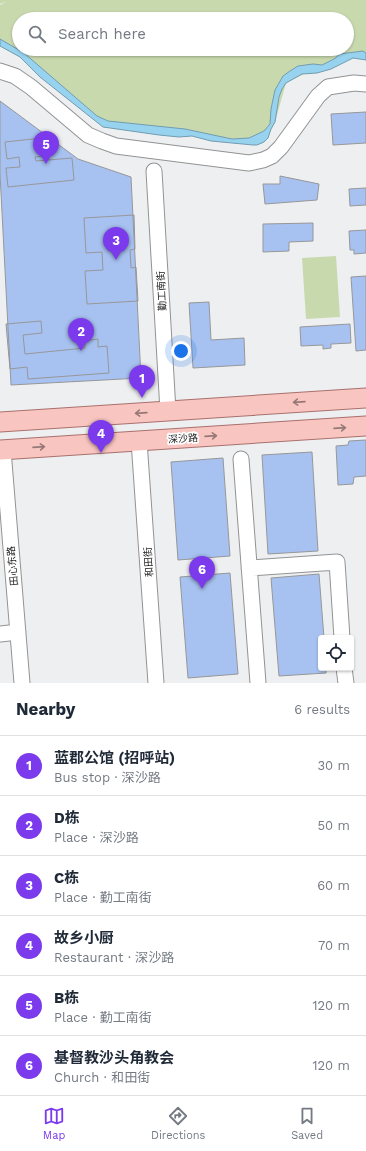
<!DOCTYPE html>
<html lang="en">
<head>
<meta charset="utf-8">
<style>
	:root { --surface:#fff; --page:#f2f2f3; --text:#1f2937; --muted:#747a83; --line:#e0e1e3; --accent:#7c3aed }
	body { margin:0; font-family:"Work Sans","Noto Sans SC",sans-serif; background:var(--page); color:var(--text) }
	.controls { position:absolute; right:12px; bottom:12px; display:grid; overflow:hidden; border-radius:4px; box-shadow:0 1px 3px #0004 }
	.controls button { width:36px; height:36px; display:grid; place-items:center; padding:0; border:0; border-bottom:1px solid var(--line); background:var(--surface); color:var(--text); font:20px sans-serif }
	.you { position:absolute; left:181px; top:351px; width:14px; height:14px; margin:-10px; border:3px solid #fff; border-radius:50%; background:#1a73e8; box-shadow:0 0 0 6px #1a73e833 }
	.badge { display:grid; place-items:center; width:26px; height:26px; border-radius:50%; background:var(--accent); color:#fff; font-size:13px; font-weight:700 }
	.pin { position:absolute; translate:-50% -33px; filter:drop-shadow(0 1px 2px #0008) }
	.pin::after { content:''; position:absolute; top:21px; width:14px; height:12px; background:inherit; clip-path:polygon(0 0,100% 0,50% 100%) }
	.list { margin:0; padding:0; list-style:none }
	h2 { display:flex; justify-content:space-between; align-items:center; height:52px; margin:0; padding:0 16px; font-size:17px }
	h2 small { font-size:13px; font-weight:400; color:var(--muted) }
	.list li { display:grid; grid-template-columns:26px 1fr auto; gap:12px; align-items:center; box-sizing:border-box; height:60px; padding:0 16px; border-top:1px solid var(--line) }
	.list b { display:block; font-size:15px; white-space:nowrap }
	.list p { margin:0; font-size:13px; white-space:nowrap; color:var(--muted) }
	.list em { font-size:13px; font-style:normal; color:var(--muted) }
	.icon { flex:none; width:22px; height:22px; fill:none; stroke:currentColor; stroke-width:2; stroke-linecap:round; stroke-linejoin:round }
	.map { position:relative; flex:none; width:366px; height:683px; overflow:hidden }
	.search { position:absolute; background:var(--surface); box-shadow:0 1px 3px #0004; left:12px; right:12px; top:12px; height:44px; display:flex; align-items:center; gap:10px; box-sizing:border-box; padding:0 14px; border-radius:22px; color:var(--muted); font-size:15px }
	.sheet { height:412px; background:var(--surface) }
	nav { display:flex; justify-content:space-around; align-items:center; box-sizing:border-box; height:56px; border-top:1px solid var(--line); background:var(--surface); font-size:11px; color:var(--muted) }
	nav a { display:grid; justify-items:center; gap:2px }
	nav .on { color:var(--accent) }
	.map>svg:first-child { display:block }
</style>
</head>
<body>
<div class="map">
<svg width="366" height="683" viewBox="0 0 366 683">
	<rect width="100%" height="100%" fill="#eeeff1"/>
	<!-- green -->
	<path fill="#c9d9ae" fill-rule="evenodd" d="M0 0H366V57L354 52 322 65 286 83 275 122 264 142 103 127 86 108 20 57 0 46V5L6 2 0 4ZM19 19H347V49H19Z
		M336 256 340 317 306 319 302 258Z"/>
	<!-- water -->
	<path fill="#97d3ef" stroke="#729cb0" d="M0 39 24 53 97 116 108 121 185 129 232 139 249 138 264 131 270 124 271 109 275 90 283 76 290 71 298 66 313 64 322 65 334 59 340 54 363 51 366 53V60L353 58 331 69 317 73 302 74 286 83 282 89 279 97 275 122 271 129 268 138 264 142 257 145H253L211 141 192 136 179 137 159 135 103 127 40 77 20 57 0 46Z"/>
	<!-- building -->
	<path fill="#a7c2f1" stroke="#979799" d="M0 101 78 159 131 177 141 378 11 385 0 174Z
		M366 112V143L333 145 331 114Z
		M51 137 53 155 35 157 36 161 72 158 74 180 8 187 6 168 20 167 19 157 7 159 5 142Z
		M280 176 319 184 317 200 265 204 263 184H280Z
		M366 188V205L350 206 349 189Z
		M134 215 135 249 130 250 131 268 136 267 138 301 87 304 85 271 103 270 102 252 86 253 84 218Z
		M313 223V241L289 242V251L263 252V224Z
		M366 230V253L354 254V250H350L349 231Z
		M366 276V350L356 351 351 277Z
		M209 302 211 340 244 338 245 365 193 368 189 303Z
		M41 321 42 333 23 335 25 354 85 348V341L98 339V347L107 346 109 373 28 379 27 367 10 369 6 324Z
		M350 324 351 343 331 344V348L323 349V345L301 346 300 327Z
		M366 440V476L354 477 353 484 338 485 336 446 348 445 349 441Z
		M312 452 318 551 268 554 262 455Z
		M223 458 230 556 178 560 171 462Z
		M230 573 238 674 188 678 180 577Z
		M319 574 324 638H321V668H326V673L279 676 271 578Z"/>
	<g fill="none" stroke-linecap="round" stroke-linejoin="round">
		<defs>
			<path id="minor" d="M0 71 15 76 31 87 88 135 102 141 116 146 249 163 263 160 272 156 281 147 318 96 328 87 354 83 366 84
				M154 171 168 411
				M139 441 156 683
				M3 450 22 683
				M241 459 258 683
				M249 568 337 562 342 638
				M0 634 18 632
				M344 668 346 683"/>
			<path id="major" d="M0 422 366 398
				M0 450 366 426"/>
		</defs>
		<!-- minor casing -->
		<use href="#minor" stroke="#929394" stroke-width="17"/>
		<!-- major casing -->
		<use href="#major" stroke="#a9706d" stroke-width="21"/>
		<!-- minor -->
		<use href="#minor" stroke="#fff" stroke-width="15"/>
		<!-- major -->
		<use href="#major" stroke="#f9c5c1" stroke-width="19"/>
	</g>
	<!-- one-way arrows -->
	<defs><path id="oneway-shaft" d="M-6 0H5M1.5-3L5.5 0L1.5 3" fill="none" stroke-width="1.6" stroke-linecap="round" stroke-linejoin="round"/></defs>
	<g stroke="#967977">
		<use href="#oneway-shaft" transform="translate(299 402) rotate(176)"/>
		<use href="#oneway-shaft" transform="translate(141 413) rotate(176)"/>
		<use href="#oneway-shaft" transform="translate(340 428) rotate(-4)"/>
		<use href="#oneway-shaft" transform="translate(211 436) rotate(-4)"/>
		<use href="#oneway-shaft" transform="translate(39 447) rotate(-4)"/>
	</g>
	<g text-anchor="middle" stroke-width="3.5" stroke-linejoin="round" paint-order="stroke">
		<!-- street labels -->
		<g font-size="10" fill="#1c1c1d" stroke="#fff">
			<text transform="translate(161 291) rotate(-93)" y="4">勤工南街</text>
			<text transform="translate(183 438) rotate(-4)" y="4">深沙路</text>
			<text transform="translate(148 562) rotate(-94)" y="4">和田街</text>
			<text transform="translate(12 566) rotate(-95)" y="4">田心东路</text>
		</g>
	</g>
</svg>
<div class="controls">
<button><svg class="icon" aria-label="locate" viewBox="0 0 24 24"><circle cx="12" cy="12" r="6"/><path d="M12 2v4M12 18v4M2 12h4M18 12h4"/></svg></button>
</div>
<div class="you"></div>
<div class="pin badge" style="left:142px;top:398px">1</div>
<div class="pin badge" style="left:81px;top:351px">2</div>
<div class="pin badge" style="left:116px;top:260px">3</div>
<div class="pin badge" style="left:101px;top:453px">4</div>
<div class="pin badge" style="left:46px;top:164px">5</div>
<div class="pin badge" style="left:202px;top:589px">6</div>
<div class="search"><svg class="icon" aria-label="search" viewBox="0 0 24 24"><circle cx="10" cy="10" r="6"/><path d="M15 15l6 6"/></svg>Search here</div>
</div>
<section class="sheet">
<h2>Nearby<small>6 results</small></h2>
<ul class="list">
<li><span class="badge">1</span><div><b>蓝郡公馆 (招呼站)</b><p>Bus stop · 深沙路</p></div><em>30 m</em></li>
<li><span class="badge">2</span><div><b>D栋</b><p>Place · 深沙路</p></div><em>50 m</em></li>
<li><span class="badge">3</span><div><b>C栋</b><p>Place · 勤工南街</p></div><em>60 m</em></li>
<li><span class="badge">4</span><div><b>故乡小厨</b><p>Restaurant · 深沙路</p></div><em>70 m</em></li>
<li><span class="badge">5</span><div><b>B栋</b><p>Place · 勤工南街</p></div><em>120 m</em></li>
<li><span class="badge">6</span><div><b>基督教沙头角教会</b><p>Church · 和田街</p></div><em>120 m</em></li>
</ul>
</section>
<nav>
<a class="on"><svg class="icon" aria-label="map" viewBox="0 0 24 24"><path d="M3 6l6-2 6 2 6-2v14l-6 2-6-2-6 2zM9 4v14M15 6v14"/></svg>Map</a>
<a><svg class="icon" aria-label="directions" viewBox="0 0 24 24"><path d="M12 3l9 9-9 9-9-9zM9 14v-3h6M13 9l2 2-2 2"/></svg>Directions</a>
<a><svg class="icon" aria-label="saved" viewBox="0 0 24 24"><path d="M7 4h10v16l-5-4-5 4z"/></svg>Saved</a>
</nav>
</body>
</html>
